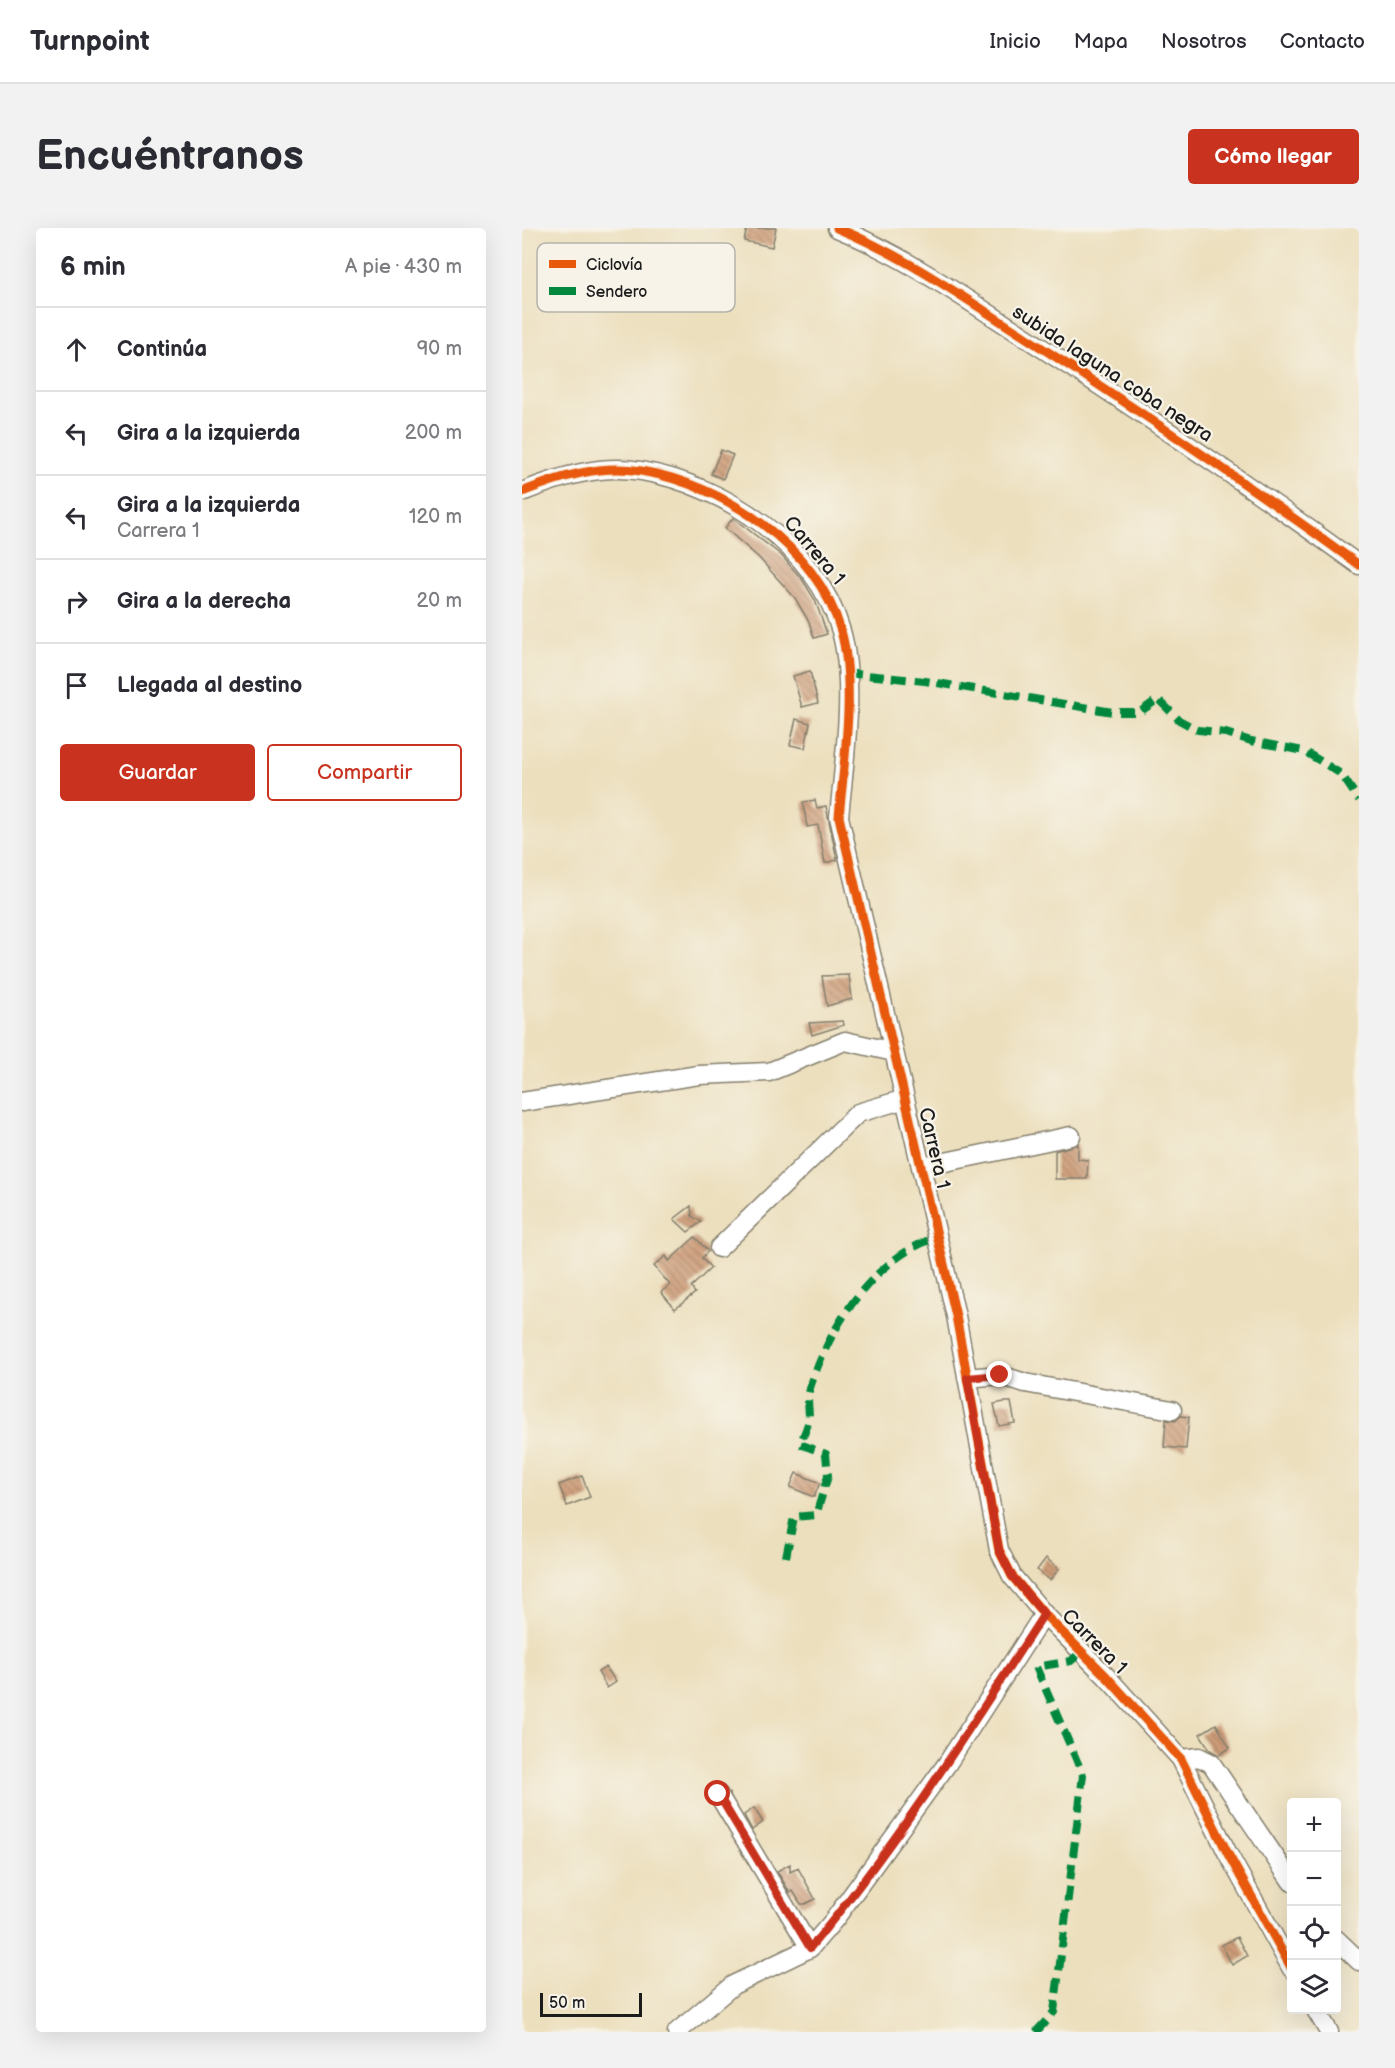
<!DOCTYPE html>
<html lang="es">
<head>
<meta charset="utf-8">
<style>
	:root { --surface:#fff; --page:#f2f2f3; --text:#2b2b33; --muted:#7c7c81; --line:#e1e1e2; --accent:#c8321e }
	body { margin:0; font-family:"Balsamiq Sans",sans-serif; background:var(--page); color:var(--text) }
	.controls { position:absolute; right:18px; bottom:18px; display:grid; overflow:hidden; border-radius:6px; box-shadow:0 6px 24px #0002 }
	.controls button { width:54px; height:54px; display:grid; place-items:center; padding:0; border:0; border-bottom:2px solid var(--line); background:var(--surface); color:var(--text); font:30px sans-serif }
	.scale { position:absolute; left:18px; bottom:15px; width:102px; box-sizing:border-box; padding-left:6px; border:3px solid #1c1c1c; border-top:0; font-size:16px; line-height:21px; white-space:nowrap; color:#1c1c1c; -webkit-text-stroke:4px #f7f3e8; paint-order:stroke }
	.stop { position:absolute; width:18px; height:18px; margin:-14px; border:4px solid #c8321e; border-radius:50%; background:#fff }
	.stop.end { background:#c8321e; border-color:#fff; box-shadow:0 2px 6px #0008 }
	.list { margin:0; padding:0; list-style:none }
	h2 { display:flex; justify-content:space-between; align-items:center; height:78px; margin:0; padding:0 24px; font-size:26px }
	h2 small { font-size:20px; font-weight:400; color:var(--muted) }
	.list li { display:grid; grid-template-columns:39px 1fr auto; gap:18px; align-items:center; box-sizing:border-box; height:84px; padding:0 24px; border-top:2px solid var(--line) }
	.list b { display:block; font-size:22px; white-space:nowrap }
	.list p { margin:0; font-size:20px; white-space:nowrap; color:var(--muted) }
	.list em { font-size:20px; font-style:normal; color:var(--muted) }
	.actions { display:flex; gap:12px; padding:18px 24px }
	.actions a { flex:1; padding:14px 0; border:2px solid var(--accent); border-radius:6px; text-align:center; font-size:21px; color:var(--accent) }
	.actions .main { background:var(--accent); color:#fff }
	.icon { flex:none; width:33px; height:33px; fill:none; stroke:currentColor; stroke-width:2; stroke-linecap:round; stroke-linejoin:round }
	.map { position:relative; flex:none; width:837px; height:1804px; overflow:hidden; border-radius:6px }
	header { display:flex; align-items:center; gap:36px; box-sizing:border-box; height:84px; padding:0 30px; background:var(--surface); border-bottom:2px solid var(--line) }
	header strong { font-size:28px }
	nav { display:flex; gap:33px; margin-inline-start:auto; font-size:21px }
	.intro { display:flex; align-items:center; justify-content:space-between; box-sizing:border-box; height:144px; padding:0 36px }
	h1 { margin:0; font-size:42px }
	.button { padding:15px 27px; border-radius:6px; background:var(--accent); color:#fff; font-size:21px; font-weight:700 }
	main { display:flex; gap:36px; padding:0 36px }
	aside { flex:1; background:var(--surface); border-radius:6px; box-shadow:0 6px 24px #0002 }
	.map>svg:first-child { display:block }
</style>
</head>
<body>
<header>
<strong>Turnpoint</strong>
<nav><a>Inicio</a><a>Mapa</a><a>Nosotros</a><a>Contacto</a></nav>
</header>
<div class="intro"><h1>Encuéntranos</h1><a class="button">Cómo llegar</a></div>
<main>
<aside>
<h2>6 min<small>A pie · 430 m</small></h2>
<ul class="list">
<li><svg class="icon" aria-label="ahead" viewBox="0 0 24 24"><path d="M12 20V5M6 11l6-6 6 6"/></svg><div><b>Continúa</b></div><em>90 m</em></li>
<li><svg class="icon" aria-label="left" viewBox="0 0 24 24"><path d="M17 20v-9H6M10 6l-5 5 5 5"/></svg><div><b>Gira a la izquierda</b></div><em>200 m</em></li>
<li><svg class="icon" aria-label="left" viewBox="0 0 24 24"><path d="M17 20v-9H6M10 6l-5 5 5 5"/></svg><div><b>Gira a la izquierda</b><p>Carrera 1</p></div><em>120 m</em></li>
<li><svg class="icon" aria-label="right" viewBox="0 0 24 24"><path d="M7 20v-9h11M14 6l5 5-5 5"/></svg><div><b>Gira a la derecha</b></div><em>20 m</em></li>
<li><svg class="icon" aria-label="arrive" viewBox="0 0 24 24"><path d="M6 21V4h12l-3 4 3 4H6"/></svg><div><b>Llegada al destino</b></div></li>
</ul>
<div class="actions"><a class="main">Guardar</a><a>Compartir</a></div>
</aside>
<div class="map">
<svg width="837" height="1804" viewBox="0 0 837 1804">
	<defs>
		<pattern id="building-back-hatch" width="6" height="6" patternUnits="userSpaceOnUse" patternTransform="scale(1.5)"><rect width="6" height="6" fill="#cd9c78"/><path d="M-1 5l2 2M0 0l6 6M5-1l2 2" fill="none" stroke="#a67e62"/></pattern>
	</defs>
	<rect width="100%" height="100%" fill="#f7f3e8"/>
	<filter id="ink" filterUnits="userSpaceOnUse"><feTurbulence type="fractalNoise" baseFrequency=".0167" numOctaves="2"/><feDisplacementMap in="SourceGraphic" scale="12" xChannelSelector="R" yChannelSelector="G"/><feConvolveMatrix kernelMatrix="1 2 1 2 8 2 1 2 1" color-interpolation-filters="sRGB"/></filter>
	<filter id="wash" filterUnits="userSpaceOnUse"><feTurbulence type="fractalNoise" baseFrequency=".008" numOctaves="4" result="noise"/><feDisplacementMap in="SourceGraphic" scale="24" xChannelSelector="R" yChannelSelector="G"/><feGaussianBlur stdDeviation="1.35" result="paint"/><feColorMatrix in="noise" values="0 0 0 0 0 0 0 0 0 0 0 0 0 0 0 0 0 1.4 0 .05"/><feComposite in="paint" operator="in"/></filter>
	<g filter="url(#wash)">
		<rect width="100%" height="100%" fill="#ecdfbd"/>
		<g id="blocks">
			<!-- building -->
			<path fill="url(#building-back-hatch)" d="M225 0H254L250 19 222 13Z
				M199 222 211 227 201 251 189 246Z
				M211 290 259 327 280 351 293 372 305 406 292 410 287 394 273 370 237 330 203 300Z
				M288 443 296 475 280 479 271 448Z
				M274 491 288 495 283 520 268 517Z
				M293 572 295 580 304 578 315 632 303 635 296 597 285 599 281 574Z
				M327 747 330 771 305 778 300 748Z
				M321 793 322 797 290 807 287 795Z
				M556 916V931L566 932 565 951H533V923Z
				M169 978 170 988 179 994 166 1004 152 991Z
				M173 1009 186 1023 180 1030 189 1040 169 1059 173 1065 153 1081 139 1064 148 1057 132 1038 144 1028 147 1033Z
				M482 1174H489L493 1195 477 1198 472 1176Z
				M659 1188 667 1189 664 1221 642 1219 644 1192 653 1193Z
				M274 1245 298 1255 292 1269 268 1259Z
				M60 1248 68 1269 45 1278 37 1257Z
				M524 1330 537 1341 528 1352 515 1342Z
				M84 1439 94 1454 85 1460 76 1444Z
				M694 1496 708 1520 697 1527 688 1522 678 1506Z
				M232 1580 241 1594 230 1602 222 1587Z
				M268 1636V1644L276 1640 293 1671 283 1676H279L271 1663 268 1665 255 1643Z
				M715 1709 725 1728 710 1737 700 1717Z"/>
		</g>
	</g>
	<g filter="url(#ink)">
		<use href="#blocks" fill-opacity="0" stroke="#847e6c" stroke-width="1.5"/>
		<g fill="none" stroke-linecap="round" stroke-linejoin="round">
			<defs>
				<path id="minor" d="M315 0C383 28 442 70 503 109 617 182 728 258 837 337
					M0 264C37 249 78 236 119 243 203 257 295 319 319 403 334 456 322 534 317 589L434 1088 477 1322 490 1348 522 1386 584 1448 659 1531 706 1626 770 1741
					M0 874 177 847 247 844 323 813 372 824
					M399 939 549 908
					M197 1020 336 885 383 871
					M445 1150 478 1147 503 1155 650 1182
					M659 1531 677 1529 689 1535 770 1654
					M196 1566 288 1720
					M814 1711 837 1733
					M794 1782 807 1804
					M155 1804 211 1757 288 1720 312 1692 425 1536 522 1386"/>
			</defs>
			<!-- minor casing -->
			<use href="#minor" stroke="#847e6c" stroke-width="21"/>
			<!-- minor -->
			<use href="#minor" stroke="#fff" stroke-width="18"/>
			<!-- quiet -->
			<path stroke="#00873e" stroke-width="8" stroke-dasharray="15 8" stroke-linecap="butt" d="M324 445 403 453 591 484H618L636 471 657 492 676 502 704 505 729 513 782 523 819 546 837 572
				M264 1329 272 1289 294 1287 306 1248 304 1226 278 1216C281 1208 286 1199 287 1190 287 1181 285 1171 287 1163 307 1099 350 1031 415 1009
				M514 1804 532 1784 561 1547 514 1439 549 1433 559 1424"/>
			<defs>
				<path id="cycleway" d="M315 0C383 28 442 70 503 109 617 182 728 258 837 337
					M0 264C37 249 78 236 119 243 203 257 295 319 319 403 334 456 322 534 317 589L434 1088 477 1322 490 1348 522 1386 584 1448 659 1531 706 1626 770 1741"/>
			</defs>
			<!-- cycleway casing -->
			<use href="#cycleway" stroke="#f7f3e8" stroke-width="13"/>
			<!-- cycleway -->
			<use href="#cycleway" stroke="#e8590c" stroke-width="9"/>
		</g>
	</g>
	<g fill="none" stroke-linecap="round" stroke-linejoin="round" filter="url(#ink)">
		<!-- route -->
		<path stroke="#c8321e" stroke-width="8" d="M196 1566 288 1720C375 1616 448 1500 522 1386L490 1348 477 1322 445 1150 478 1147"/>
	</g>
	<g text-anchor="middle" stroke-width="4.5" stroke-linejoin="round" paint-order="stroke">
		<!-- street labels -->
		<g font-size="20" fill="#1c1c1c" stroke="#f7f3e8">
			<text transform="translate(591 145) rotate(33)" y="7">subida laguna coba negra</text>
			<text transform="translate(293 322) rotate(50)" y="7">Carrera 1</text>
			<text transform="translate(413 920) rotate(77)" y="7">Carrera 1</text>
			<text transform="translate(573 1413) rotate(45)" y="7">Carrera 1</text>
		</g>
	</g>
	<!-- legend -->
	<rect x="15" y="15" width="198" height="69" rx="9" fill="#f7f3e8" stroke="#b5b2ab" stroke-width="1.5"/>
	<rect x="27" y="32" width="27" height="8" fill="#e8590c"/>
	<rect x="27" y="59" width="27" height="8" fill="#00873e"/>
	<g font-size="16" fill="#1c1c1c">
		<text x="64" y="42">Ciclovía</text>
		<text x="64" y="69">Sendero</text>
	</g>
</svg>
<div class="controls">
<button>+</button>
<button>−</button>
<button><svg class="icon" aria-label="locate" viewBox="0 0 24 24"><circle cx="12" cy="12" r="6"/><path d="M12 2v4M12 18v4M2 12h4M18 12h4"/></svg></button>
<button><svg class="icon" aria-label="layers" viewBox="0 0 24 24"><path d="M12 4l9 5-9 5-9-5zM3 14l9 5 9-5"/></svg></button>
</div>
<div class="scale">50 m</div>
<div class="stop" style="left:196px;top:1566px"></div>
<div class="stop end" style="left:478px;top:1147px"></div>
</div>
</main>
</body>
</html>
